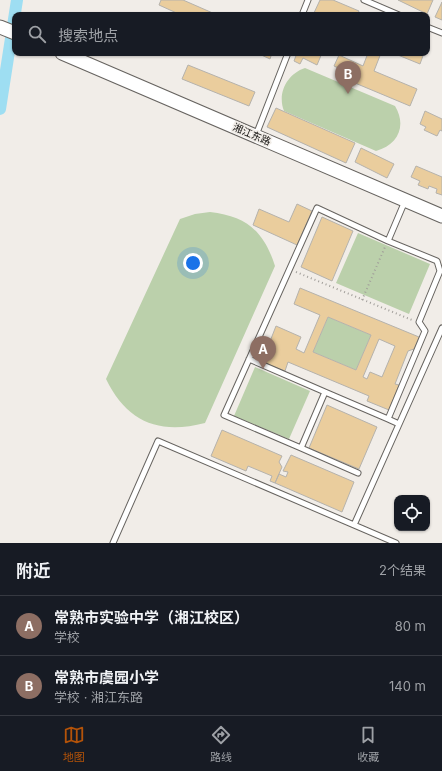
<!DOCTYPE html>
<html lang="zh">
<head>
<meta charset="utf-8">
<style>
	:root { --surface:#171b24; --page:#20242c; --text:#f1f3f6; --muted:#9ea1a6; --line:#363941; --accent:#b45309 }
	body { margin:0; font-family:Inter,"Noto Sans SC",sans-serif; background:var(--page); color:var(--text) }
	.controls { position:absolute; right:12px; bottom:12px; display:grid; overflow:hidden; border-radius:8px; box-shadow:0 1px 3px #0004 }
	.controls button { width:36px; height:36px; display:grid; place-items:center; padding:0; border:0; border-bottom:1px solid var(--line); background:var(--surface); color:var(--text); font:20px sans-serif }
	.you { position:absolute; left:193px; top:263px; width:14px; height:14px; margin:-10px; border:3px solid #fff; border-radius:50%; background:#1a73e8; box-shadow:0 0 0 6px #1a73e833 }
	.badge { display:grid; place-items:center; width:26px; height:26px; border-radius:50%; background:var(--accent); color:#fff; font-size:13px; font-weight:700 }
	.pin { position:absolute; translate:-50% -33px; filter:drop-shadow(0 1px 2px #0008) }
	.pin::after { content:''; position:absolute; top:21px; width:14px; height:12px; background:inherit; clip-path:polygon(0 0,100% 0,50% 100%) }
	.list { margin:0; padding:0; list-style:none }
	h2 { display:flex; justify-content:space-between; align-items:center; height:52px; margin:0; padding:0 16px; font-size:17px }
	h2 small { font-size:13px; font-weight:400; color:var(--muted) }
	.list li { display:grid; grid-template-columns:26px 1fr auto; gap:12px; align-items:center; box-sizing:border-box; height:60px; padding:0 16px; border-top:1px solid var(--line) }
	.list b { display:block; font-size:15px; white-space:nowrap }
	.list p { margin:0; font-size:13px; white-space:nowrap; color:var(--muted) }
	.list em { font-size:13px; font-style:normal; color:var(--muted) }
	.icon { flex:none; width:22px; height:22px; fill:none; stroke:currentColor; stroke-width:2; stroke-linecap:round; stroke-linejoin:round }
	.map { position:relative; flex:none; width:442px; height:543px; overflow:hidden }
	.search { position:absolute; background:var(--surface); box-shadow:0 1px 3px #0004; left:12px; right:12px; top:12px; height:44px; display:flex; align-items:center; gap:10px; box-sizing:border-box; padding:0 14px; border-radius:8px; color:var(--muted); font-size:15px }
	.sheet { height:172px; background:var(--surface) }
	nav { display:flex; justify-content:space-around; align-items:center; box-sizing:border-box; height:56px; border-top:1px solid var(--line); background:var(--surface); font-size:11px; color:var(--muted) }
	nav a { display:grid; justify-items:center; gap:2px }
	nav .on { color:var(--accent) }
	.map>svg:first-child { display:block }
</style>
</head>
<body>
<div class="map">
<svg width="442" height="543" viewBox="0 0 442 543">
	<rect width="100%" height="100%" fill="#f1ede8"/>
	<!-- green -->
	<path fill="#bbd0ab" d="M305 68 395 106C407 126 398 145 376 151L284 111C277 93 287 74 305 68Z
		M210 212C246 216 264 231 275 266L205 423C159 435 127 422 106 379L180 219 195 214Z
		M358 233 430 264 409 314 336 283Z
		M328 317 371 335 356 370 313 352Z
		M255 367 310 391 289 439 234 416Z"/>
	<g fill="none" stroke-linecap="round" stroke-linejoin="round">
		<!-- canal -->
		<path stroke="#9edef2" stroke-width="12" d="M0 109 17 0"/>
	</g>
	<!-- building -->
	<path fill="#eacd9d" stroke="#b5b2ac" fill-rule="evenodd" d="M161 0H183L215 14 181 15 159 5Z
		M320 0H333L359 11 357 15H313Z
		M398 0H433L427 14Z
		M442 2V20L435 17Z
		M257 53H272L270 59Z
		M297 53H322L317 65 303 58 300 64 294 61Z
		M368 53H381L374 71 417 89 410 106 355 83 358 77 334 66 339 55 363 66Z
		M393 53H424L420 64Z
		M188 65 255 92 249 106 182 79Z
		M276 108 355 143 346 163 267 127Z
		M425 111 442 119V131L440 130 437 136 424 130 426 127 420 124Z
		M361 148 394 164 387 178 355 162Z
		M416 166 442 177V195L436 193 437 189 429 186 428 189 418 185 420 181 411 177Z
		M297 204 312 211 297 245 253 225 259 209 289 222Z
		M322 217 353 231 332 281 301 267Z
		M300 288 419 337 414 349 408 351 395 384 399 385 389 410 367 401 369 396 288 362 285 371 262 362 276 326 301 337 296 349 304 353 320 315 294 304ZM328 317 371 335 356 370 313 352ZM379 339 395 346 382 377 370 372 367 379 363 377Z
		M327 405 377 427 359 469 309 448Z
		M222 430 282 456 279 462 282 467 275 483 270 481 272 476 248 466 246 471 211 456Z
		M291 455 354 482 342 512 275 483 279 474 286 477 288 472 283 471Z"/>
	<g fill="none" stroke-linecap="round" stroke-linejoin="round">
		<defs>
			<path id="service" d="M364 0 399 15
				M302 15 308 0
				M427 27 442 33
				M256 135 288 53
				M388 241 317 208 224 415 301 448 325 392 388 419 425 331 419 322 440 271 437 261 388 241 405 201
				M249 359 325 392
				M388 419 399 424
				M301 448 358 473
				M354 525 396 543
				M113 543 158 441 354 525 442 328"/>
			<path id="tertiary" d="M0 27 15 33
				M62 53 442 216"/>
		</defs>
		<!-- service casing -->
		<use href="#service" stroke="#676460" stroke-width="7"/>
		<!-- tertiary casing -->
		<use href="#tertiary" stroke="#676460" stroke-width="15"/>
		<!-- path -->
		<path stroke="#a19e9a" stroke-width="2" stroke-dasharray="1 3" stroke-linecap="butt" d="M296 272 412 320
			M362 300 385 247"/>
		<!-- service -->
		<use href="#service" stroke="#fff" stroke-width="5"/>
		<!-- tertiary -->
		<use href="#tertiary" stroke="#fff" stroke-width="13"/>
	</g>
	<g text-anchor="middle" stroke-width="3.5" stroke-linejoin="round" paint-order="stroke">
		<!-- street labels -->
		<g font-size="10" fill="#131210" stroke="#f1ede8">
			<text transform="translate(252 134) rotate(23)" y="4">湘江东路</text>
		</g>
	</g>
</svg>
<div class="controls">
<button><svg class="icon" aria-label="locate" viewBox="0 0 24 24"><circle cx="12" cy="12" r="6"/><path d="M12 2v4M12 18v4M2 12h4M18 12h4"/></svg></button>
</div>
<div class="you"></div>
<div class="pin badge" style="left:263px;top:369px;background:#8d6e63">A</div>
<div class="pin badge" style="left:348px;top:94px;background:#8d6e63">B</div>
<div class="search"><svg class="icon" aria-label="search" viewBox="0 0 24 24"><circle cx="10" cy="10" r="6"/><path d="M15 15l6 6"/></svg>搜索地点</div>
</div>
<section class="sheet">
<h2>附近<small>2个结果</small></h2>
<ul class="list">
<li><span class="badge" style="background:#8d6e63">A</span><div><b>常熟市实验中学（湘江校区）</b><p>学校</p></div><em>80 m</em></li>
<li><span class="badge" style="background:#8d6e63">B</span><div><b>常熟市虞园小学</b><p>学校 · 湘江东路</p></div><em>140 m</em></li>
</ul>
</section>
<nav>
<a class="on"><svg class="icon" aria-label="map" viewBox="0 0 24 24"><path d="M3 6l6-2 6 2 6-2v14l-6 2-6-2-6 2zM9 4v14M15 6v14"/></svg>地图</a>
<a><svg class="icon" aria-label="directions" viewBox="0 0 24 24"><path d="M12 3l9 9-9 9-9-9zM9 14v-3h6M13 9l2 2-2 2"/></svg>路线</a>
<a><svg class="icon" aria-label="saved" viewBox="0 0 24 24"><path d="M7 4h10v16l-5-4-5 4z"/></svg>收藏</a>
</nav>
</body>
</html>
